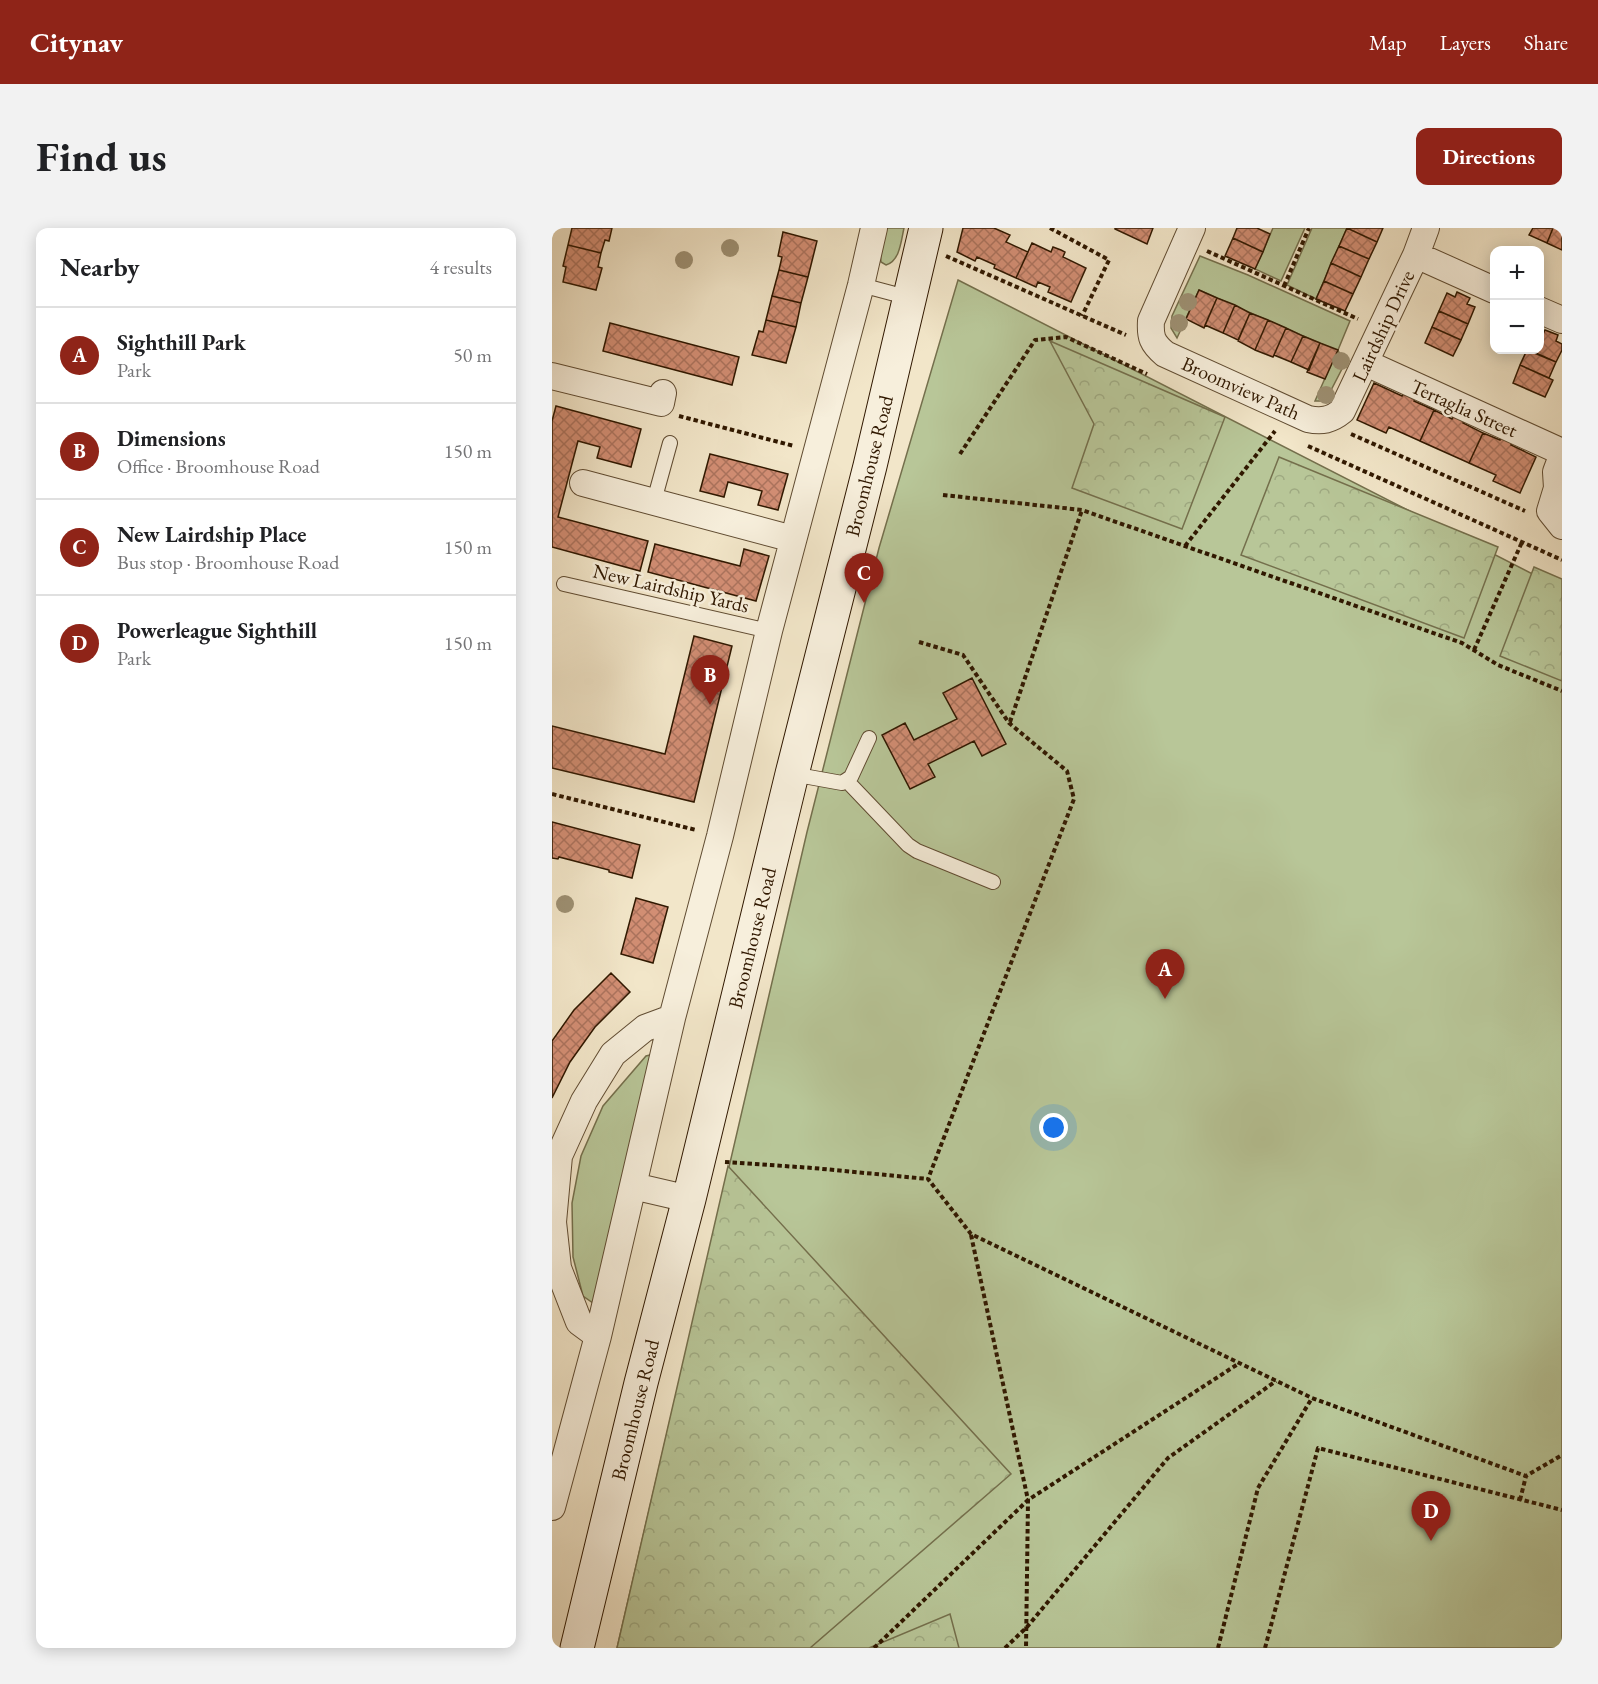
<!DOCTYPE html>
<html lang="en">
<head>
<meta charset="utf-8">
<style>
	:root { --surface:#fff; --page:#f2f2f2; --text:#202124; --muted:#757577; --line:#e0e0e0; --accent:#8f2418 }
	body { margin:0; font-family:"EB Garamond",serif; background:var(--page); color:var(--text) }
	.controls { position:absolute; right:18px; top:18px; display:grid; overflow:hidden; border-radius:12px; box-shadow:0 3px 15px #0003 }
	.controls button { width:54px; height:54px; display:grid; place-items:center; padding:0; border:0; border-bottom:2px solid var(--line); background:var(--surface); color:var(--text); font:30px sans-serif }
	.you { position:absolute; left:502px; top:900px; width:21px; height:21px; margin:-15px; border:4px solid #fff; border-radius:50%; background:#1a73e8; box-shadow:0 0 0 9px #1a73e833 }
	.badge { display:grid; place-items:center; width:39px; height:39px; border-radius:50%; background:var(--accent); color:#fff; font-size:20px; font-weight:700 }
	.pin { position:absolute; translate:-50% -50px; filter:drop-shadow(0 2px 3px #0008) }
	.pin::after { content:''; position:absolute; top:32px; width:21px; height:18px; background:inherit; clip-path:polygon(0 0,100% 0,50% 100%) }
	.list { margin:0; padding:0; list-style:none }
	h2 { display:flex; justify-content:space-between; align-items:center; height:78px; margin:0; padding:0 24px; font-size:26px }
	h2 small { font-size:20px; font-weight:400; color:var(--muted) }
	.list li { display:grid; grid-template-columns:39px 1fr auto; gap:18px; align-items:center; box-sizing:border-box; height:96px; padding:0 24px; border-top:2px solid var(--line) }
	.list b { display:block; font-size:22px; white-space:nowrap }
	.list p { margin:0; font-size:20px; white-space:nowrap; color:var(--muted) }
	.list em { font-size:20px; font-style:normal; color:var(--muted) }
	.map { position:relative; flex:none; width:1010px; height:1420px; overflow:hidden; border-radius:12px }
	header { display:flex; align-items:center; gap:36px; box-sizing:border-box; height:84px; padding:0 30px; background:var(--accent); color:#fff }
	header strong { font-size:28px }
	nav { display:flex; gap:33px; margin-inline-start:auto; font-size:21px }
	.intro { display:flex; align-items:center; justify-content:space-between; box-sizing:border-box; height:144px; padding:0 36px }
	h1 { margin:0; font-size:42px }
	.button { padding:15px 27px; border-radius:12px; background:var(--accent); color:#fff; font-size:21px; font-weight:700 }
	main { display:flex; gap:36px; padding:0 36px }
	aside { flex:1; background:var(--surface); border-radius:12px; box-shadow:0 3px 15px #0003 }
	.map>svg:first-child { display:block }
</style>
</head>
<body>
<header>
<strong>Citynav</strong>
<nav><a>Map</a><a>Layers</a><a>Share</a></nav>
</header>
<div class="intro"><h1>Find us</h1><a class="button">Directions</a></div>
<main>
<aside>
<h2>Nearby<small>4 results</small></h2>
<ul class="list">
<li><span class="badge">A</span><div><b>Sighthill Park</b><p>Park</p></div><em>50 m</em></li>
<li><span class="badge">B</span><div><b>Dimensions</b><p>Office · Broomhouse Road</p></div><em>150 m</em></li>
<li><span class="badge">C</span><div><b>New Lairdship Place</b><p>Bus stop · Broomhouse Road</p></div><em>150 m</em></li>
<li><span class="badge">D</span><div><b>Powerleague Sighthill</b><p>Park</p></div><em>150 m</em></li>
</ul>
</aside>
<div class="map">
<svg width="1010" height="1420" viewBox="0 0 1010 1420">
	<defs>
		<pattern id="forest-crowns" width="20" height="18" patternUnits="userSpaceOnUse" patternTransform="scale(1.5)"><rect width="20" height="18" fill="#b8c698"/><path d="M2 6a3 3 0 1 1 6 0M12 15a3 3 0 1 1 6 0" fill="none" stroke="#9ea981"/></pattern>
		<pattern id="building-cross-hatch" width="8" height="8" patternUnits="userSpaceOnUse" patternTransform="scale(1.5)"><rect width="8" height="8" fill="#d28e74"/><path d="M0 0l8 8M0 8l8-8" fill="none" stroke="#ab735d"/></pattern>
	</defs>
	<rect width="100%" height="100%" fill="#f2e6c9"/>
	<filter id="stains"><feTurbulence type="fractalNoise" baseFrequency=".00333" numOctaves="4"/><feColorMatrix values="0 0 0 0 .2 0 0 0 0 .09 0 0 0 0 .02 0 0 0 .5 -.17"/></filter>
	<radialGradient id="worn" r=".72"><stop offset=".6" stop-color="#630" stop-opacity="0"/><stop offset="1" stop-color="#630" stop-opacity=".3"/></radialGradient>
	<!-- green -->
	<path fill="#b8c698" stroke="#746f4c" stroke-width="1.5" d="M334 0H352C349 13 348 33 334 37L329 34 328 24Z
		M721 0H753L729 53 703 41Z
		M760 0H795L764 71 735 57Z
		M648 28 696 47 798 93 786 122 792 137 775 170 770 173H763L785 123 647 62 625 110 619 100 620 88Z
		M406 52 1010 361V1420H65L255 604 327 320Z
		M102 826 41 1075 31 1068 21 1029 20 975 29 928 51 878 94 828Z"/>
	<!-- forest -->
	<path fill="url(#forest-crowns)" stroke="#746f4c" stroke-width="1.5" d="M498 113 673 189 630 301 520 260 542 196Z
		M727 229 946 319 912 410 689 327Z
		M982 339 1010 351V453L948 428Z
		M176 938 459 1246 258 1420H65Z
		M398 1386 407 1420H317Z"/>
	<!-- building -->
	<path fill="url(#building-cross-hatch)" stroke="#301800" stroke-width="1.5" d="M20 0H60L57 13 53 12 49 25 16 17Z
		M411 0H442L458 7 454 14 476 24 464 50 442 40 443 37 425 29 423 33 405 24Z
		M563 0H601L595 16 563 1Z
		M685 0H705L718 6 711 24 681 10Z
		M795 0H831L825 14Z
		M795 0 825 14 817 31 787 18Z
		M981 0H1001L995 15 977 7Z
		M1001 0H1010V22L995 15Z
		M231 4 265 13 256 49 227 42 230 29 226 28Z
		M681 10 711 24 703 41 673 28Z
		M480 15 499 24 501 19 509 22 513 24 511 29 534 40 519 74 496 64 498 59 486 54 484 59 464 50Z
		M16 17 49 25 46 39 50 40 44 62 11 54 14 39 11 38Z
		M787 18 817 31 809 49 779 35Z
		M779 35 809 49 801 66 772 53Z
		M227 42 256 49 249 75 220 68Z
		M772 53 801 66 793 83 764 71Z
		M647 62 665 70 652 100 634 91Z
		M905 64 918 70 915 76 923 79 916 96 887 83 895 65 903 69Z
		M220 68 249 75 244 99 214 92Z
		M665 70 683 77 671 105 653 97Z
		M683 77 698 85 686 112 671 105Z
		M887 83 916 96 909 112 880 99Z
		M698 85 716 92 703 122 686 113Z
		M214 92 244 99 234 135 200 127 207 103 211 104Z
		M716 92 734 100 721 129 703 122Z
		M58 95 187 129 180 157 51 123Z
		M880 99 909 112 901 128 873 115Z
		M734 100 751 108 739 134 722 127Z
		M993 102 1006 107 1004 113 1010 116V122L1004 134 977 122H987V106L990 108Z
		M751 108 768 115 757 142 739 134Z
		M768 115 786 122 773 151 755 144Z
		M975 122 1004 134 997 150 968 137Z
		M968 137 1001 152 993 169 961 155Z
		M822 155 850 168 853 163 864 168 862 173 882 182 868 213 837 199 834 205 805 192Z
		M4 178 89 201 79 239 45 230 48 219 26 213 6 289 96 313 88 343 0 319V193Z
		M882 182 900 191 902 186 913 191 911 195 931 205 917 235 868 213Z
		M931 205 948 212 951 207 962 212 959 217 984 229 968 265 941 253 944 247 917 235Z
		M158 226 236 246 226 282 206 277 210 263 176 254 172 269 148 263Z
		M103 316 188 338 192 321 217 328 204 373 96 344Z
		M142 408 180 418 142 574 0 540V498L113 526Z
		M420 450 454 516 430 528 422 513 376 536 383 549 358 561 330 507 353 495 362 512 405 491 391 465Z
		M0 594 88 617 80 650 57 644V642L7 629 6 631 0 630Z
		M84 670 116 679 101 735 69 726Z
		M59 745 78 764 43 799 18 834 0 870V813L22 782Z"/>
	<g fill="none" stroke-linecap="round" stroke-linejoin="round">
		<defs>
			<path id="service" d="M309 57 358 70
				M102 273 118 215
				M12 356 217 403
				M240 546 290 555 299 549 317 510
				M295 553 356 617 365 623 441 654"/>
			<path id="minor" d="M640 0 599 93C598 109 600 115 613 126L756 191C770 194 779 192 790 183L864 27 874 0
				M864 27 942 62
				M987 82 1010 92
				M814 135 1010 224
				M0 148 109 175 111 165
				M1010 228 1004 244 1005 260 998 283 1010 298
				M31 255 241 311
				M81 958 137 971
				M46 1108 27 1094 6 1040 1 994 7 928 32 873 61 826 93 800 120 790
				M0 1279 46 1108 120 790 168 608 217 403 309 57 322 0"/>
			<path id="secondary" d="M25 1420 89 1155 137 971 240 546 318 238 374 0"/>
		</defs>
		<!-- service casing -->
		<use href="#service" stroke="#604c32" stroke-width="16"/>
		<!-- minor casing -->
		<use href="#minor" stroke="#604c32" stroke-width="28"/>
		<!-- secondary casing -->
		<use href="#secondary" stroke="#301800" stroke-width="35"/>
		<!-- path -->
		<path stroke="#301800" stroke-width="4" stroke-dasharray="4.5 3" stroke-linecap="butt" d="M498 0 557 32 530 88
			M655 23 806 91
			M394 28 574 107
			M732 58 757 0
			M127 188 242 218
			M799 206 973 283
			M756 218 1010 332
			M408 226 483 112 514 109 595 146
			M391 267 530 282 910 415 946 437 1010 463
			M633 318 723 203
			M367 414 411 427 457 495 515 543 522 571 376 951 419 1006 760 1170 974 1248 1010 1227
			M922 422 970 314
			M458 494 530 282
			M0 566 144 602
			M173 934 261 940 376 951
			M419 1007 476 1272 474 1420
			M968 1272 974 1248
			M322 1420 476 1272 686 1136
			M453 1420 475 1399 616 1230 724 1153
			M666 1420 706 1260 760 1170
			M713 1420 766 1220 1010 1282"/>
		<!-- service -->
		<use href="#service" stroke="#f7efdc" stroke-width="14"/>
		<!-- minor -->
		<use href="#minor" stroke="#f7efdc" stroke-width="26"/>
		<!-- secondary -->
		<use href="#secondary" stroke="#f7efdc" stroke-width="33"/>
	</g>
	<!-- trees -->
	<g fill="#9e9174">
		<circle cx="178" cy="20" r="9"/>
		<circle cx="132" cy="32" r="9"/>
		<circle cx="636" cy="74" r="9"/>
		<circle cx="627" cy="95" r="9"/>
		<circle cx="789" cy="133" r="9"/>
		<circle cx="774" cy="167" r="9"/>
		<circle cx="13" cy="676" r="9"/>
	</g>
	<g text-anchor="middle" stroke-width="5" stroke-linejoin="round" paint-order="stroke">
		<!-- street labels -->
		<g font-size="20" fill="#301800" stroke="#f7efdc">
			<text transform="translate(831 98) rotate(-65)" y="7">Lairdship Drive</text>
			<text transform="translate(689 160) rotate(24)" y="7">Broomview Path</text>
			<text transform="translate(912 180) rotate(24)" y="7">Tertaglia Street</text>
			<text transform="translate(317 238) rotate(-76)" y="7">Broomhouse Road</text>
			<text transform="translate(119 360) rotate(13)" y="7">New Lairdship Yards</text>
			<text transform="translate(200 710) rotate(-76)" y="7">Broomhouse Road</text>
			<text transform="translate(83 1182) rotate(-76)" y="7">Broomhouse Road</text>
		</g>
	</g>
	<rect width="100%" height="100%" filter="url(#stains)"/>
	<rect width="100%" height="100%" fill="url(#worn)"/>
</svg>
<div class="controls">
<button>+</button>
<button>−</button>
</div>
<div class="you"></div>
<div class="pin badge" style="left:613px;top:771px">A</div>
<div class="pin badge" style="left:158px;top:477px">B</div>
<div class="pin badge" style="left:312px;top:375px">C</div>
<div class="pin badge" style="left:879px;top:1313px">D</div>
</div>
</main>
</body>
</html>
